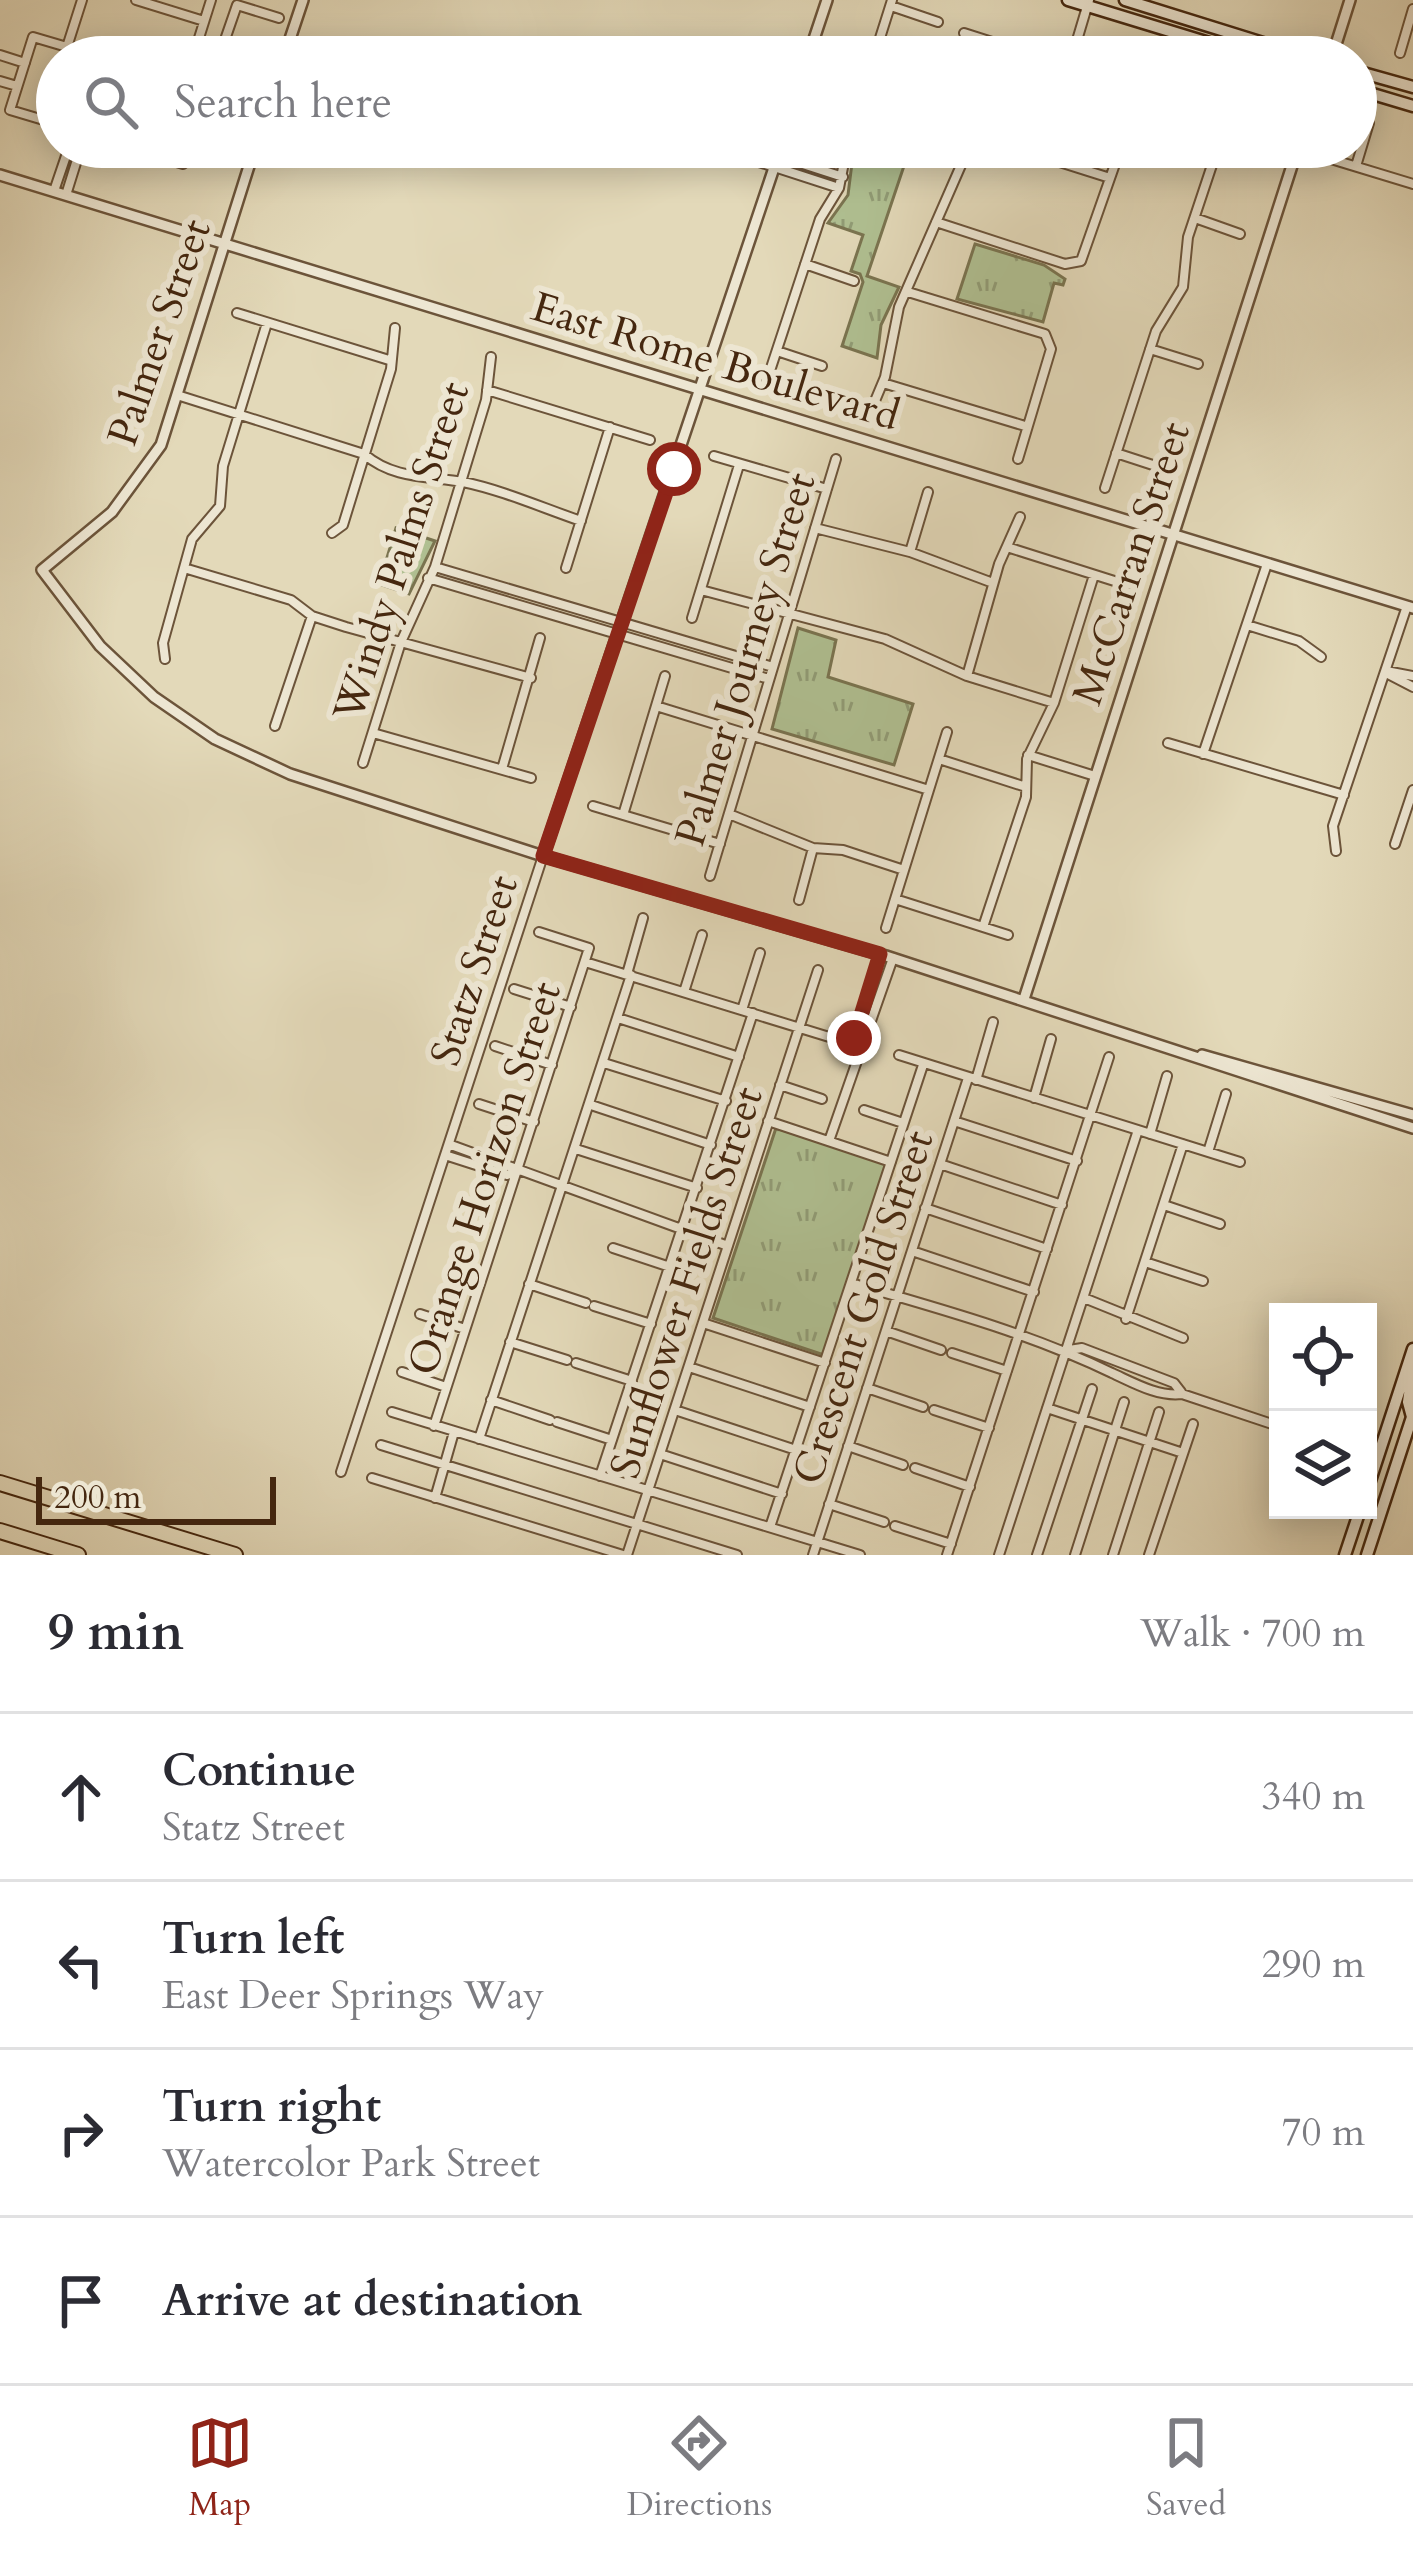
<!DOCTYPE html>
<html lang="en">
<head>
<meta charset="utf-8">
<style>
	:root { --surface:#fff; --page:#f7f7f7; --text:#2b2b33; --muted:#7c7c81; --line:#e1e1e2; --accent:#8f2418 }
	body { margin:0; font-family:Cardo,serif; background:var(--page); color:var(--text) }
	.controls { position:absolute; right:36px; bottom:36px; display:grid; overflow:hidden; border-radius:0px; box-shadow:0 6px 30px #0003 }
	.controls button { width:108px; height:108px; display:grid; place-items:center; padding:0; border:0; border-bottom:3px solid var(--line); background:var(--surface); color:var(--text); font:60px sans-serif }
	.scale { position:absolute; left:36px; bottom:30px; width:240px; box-sizing:border-box; padding-left:12px; border:6px solid #45270f; border-top:0; font-size:33px; line-height:42px; white-space:nowrap; color:#45270f; -webkit-text-stroke:9px #ede6d2; paint-order:stroke }
	.stop { position:absolute; width:36px; height:36px; margin:-27px; border:9px solid #8f2418; border-radius:50%; background:#fff }
	.stop.end { background:#8f2418; border-color:#fff; box-shadow:0 3px 12px #0008 }
	.list { margin:0; padding:0; list-style:none }
	h2 { display:flex; justify-content:space-between; align-items:center; height:156px; margin:0; padding:0 48px; font-size:51px }
	h2 small { font-size:39px; font-weight:400; color:var(--muted) }
	.list li { display:grid; grid-template-columns:78px 1fr auto; gap:36px; align-items:center; box-sizing:border-box; height:168px; padding:0 48px; border-top:3px solid var(--line) }
	.list b { display:block; font-size:45px; white-space:nowrap }
	.list p { margin:0; font-size:39px; white-space:nowrap; color:var(--muted) }
	.list em { font-size:39px; font-style:normal; color:var(--muted) }
	.icon { flex:none; width:66px; height:66px; fill:none; stroke:currentColor; stroke-width:2; stroke-linecap:round; stroke-linejoin:round }
	.map { position:relative; flex:none; width:1413px; height:1555px; overflow:hidden }
	.search { position:absolute; background:var(--surface); box-shadow:0 6px 30px #0003; left:36px; right:36px; top:36px; height:132px; display:flex; align-items:center; gap:30px; box-sizing:border-box; padding:0 42px; border-radius:66px; color:var(--muted); font-size:45px }
	.sheet { height:828px; background:var(--surface) }
	nav { display:flex; justify-content:space-around; align-items:center; box-sizing:border-box; height:168px; border-top:3px solid var(--line); background:var(--surface); font-size:33px; color:var(--muted) }
	nav a { display:grid; justify-items:center; gap:6px }
	nav .on { color:var(--accent) }
	.map>svg:first-child { display:block }
</style>
</head>
<body>
<div class="map">
<svg width="1413" height="1555" viewBox="0 0 1413 1555">
	<defs>
		<pattern id="park-tufts" width="24" height="20" patternUnits="userSpaceOnUse" patternTransform="scale(3)"><rect width="24" height="20" fill="#b0c092"/><path d="M3 7l-1-3M5 7V3M7 7l1-3M15 17l-1-3M17 17v-4M19 17l1-3" fill="none" stroke="#919c76"/></pattern>
	</defs>
	<rect width="100%" height="100%" fill="#e3d9b9"/>
	<filter id="stains"><feTurbulence type="fractalNoise" baseFrequency=".00167" numOctaves="4"/><feColorMatrix values="0 0 0 0 .2 0 0 0 0 .09 0 0 0 0 .02 0 0 0 .5 -.17"/></filter>
	<radialGradient id="worn" r=".72"><stop offset=".6" stop-color="#630" stop-opacity="0"/><stop offset="1" stop-color="#630" stop-opacity=".3"/></radialGradient>
	<!-- park -->
	<path fill="url(#park-tufts)" stroke="#7a7450" stroke-width="3" d="M854 147H878L907 157 867 276 899 287 881 325 877 358 842 346 863 282 860 274 851 271 863 235 828 223 848 195Z
		M975 244 1044 265 1065 279 1063 285 1054 283 1043 322 957 299Z
		M396 528 435 541 409 594 379 584Z
		M798 628 836 640 828 677 913 704 894 765 772 729Z
		M776 1128 887 1164 824 1355 713 1318Z"/>
	<g fill="none" stroke-linecap="round" stroke-linejoin="round">
		<defs>
			<path id="minor" d="M136 0 204 21
				M891 6 938 22
				M964 33 1039 57
				M1400 53 1413 9
				M0 55 25 63
				M193 57 211 0
				M219 57 237 5 279 18
				M874 57 892 0
				M1072 57 1089 0
				M0 81 17 86
				M57 124 10 110 33 37 67 47 82 0
				M128 147 183 164 188 147
				M750 147 843 177
				M1012 147 1110 178
				M1298 149 1413 184
				M734 154 839 188
				M1356 166 1369 123
				M54 191 69 147
				M66 195 81 147
				M1195 218 1240 234
				M936 222 1065 264 1081 261 1121 147
				M805 264 854 281
				M908 292 1045 334 1051 349 1018 459
				M237 313 389 360
				M1150 349 1198 364
				M777 351 822 366
				M883 383 1025 426
				M765 386 820 219 839 188 847 147
				M487 390 650 440
				M177 395 364 454C393 479 427 476 463 482 502 490 543 508 581 521
				M872 408 885 377 899 307 969 147
				M1116 453 1162 468
				M714 456 827 489
				M1105 488 1156 331 1183 287 1188 237 1218 147
				M815 528 910 552 993 583
				M332 533 343 525 391 369 395 328
				M1010 548 1127 585
				M910 552 928 492
				M435 567 773 667
				M184 568 291 600 312 616 346 627 531 678
				M566 568 610 427
				M428 578 769 679
				M701 590 885 639 967 676 1054 703
				M692 618 739 465
				M1247 625 1299 641 1321 657
				M165 659 163 643 192 539 220 506 223 466 267 323
				M1386 671 1413 676
				M1386 673 1413 687
				M967 676 999 564 1020 517
				M656 706 929 790
				M275 726 312 616
				M373 733 531 778
				M1168 743 1344 795
				M1203 754 1267 564
				M1028 755 1095 776
				M939 759 1026 787
				M363 763 401 642 435 567 486 400 491 357
				M502 769 540 638
				M593 806 720 844
				M729 814 813 848 843 850 904 870
				M623 815 665 676
				M1395 844 1413 790
				M1336 851 1333 826 1407 606
				M710 876 836 459
				M895 899 1008 935
				M799 900 813 848
				M983 927 1026 797 1027 759 1054 703 1094 575
				M886 928 947 732
				M585 962 839 1040
				M627 974 643 918
				M514 989 571 1007
				M684 992 702 935
				M742 1010 760 953
				M618 1018 739 1057
				M495 1046 552 1065
				M899 1055 1240 1162
				M856 1057 854 1038 880 954
				M604 1063 726 1101
				M976 1080 993 1022
				M780 1085 822 1099
				M1034 1098 1051 1039
				M479 1104 534 1122
				M591 1105 711 1145
				M864 1110 903 1123
				M768 1121 891 1162
				M954 1121 1077 1161
				M1150 1134 1167 1076
				M829 1141 893 958
				M451 1145 728 1246
				M576 1149 697 1188
				M1208 1152 1226 1094
				M448 1156 507 1175 517 1171
				M940 1164 1062 1205
				M1164 1205 1220 1224
				M925 1208 1047 1249
				M613 1248 670 1267
				M912 1251 1034 1292
				M1145 1262 1203 1281
				M851 1283C941 1309 1029 1333 1112 1373 1134 1383 1158 1397 1182 1394L1278 1426
				M529 1284 586 1303
				M1084 1298 1183 1338
				M594 1306 651 1324
				M420 1314 465 1329
				M1126 1319 1183 1144
				M703 1323 825 1363
				M886 1331 941 1350
				M510 1342 567 1360
				M1069 1350 1082 1348 1174 1383 1181 1392
				M952 1353 1007 1371
				M576 1363 632 1381
				M689 1367 810 1407
				M402 1372 446 1387
				M867 1388 923 1407
				M491 1400 550 1420
				M1047 1408 1183 1453
				M675 1410 796 1450
				M934 1410 989 1428
				M392 1412 860 1555
				M557 1422 612 1440
				M434 1426 589 948 539 932
				M479 1439 631 975
				M381 1445 737 1555
				M848 1446 903 1465
				M660 1454 782 1494
				M915 1468 970 1487
				M341 1472 543 856
				M600 1476 753 1013
				M372 1478 623 1555
				M435 1498 454 1432
				M829 1504 884 1522
				M895 1526 951 1544
				M770 1527 923 1065
				M627 1555 818 970
				M813 1555 968 1078
				M947 1555 1109 1057
				M999 1555 1138 1130
				M1037 1555 1092 1389
				M1075 1555 1124 1402
				M1113 1555 1159 1412
				M1149 1555 1193 1424"/>
			<path id="tertiary" d="M284 57 303 0
				M808 57 827 0
				M1332 57 1350 0
				M255 147 161 445 112 512 42 570 100 646 154 697 215 739 290 774 543 856 886 956 1413 1128
				M0 175 1413 608
				M543 856 781 147
				M1024 999 1298 147
				M1202 1055 1413 1115"/>
			<path id="secondary" d="M1068 0 1255 57
				M1125 0 1308 57
				M1356 71 1413 87
				M1356 89 1413 106
				M1412 1417 1408 1402 1413 1366
				M1368 1487 1413 1349
				M1345 1555 1360 1510
				M1367 1555 1413 1414"/>
			<path id="motorway" d="M0 1483 235 1555
				M0 1531 78 1555"/>
		</defs>
		<!-- minor casing -->
		<use href="#minor" stroke="#6c543a" stroke-width="12"/>
		<!-- tertiary casing -->
		<use href="#tertiary" stroke="#6c543a" stroke-width="14"/>
		<!-- secondary casing -->
		<use href="#secondary" stroke="#45270f" stroke-width="15"/>
		<!-- motorway casing -->
		<use href="#motorway" stroke="#45270f" stroke-width="18"/>
		<!-- minor -->
		<use href="#minor" stroke="#ede6d2" stroke-width="8"/>
		<!-- tertiary -->
		<use href="#tertiary" stroke="#ede6d2" stroke-width="9"/>
		<!-- secondary -->
		<use href="#secondary" stroke="#ede6d2" stroke-width="10"/>
		<!-- motorway -->
		<use href="#motorway" stroke="#e3d9b9" stroke-width="14"/>
	</g>
	<g fill="none" stroke-linecap="round" stroke-linejoin="round">
		<!-- route -->
		<path stroke="#8f2418" stroke-width="15" d="M674 469 543 856 880 954 854 1038"/>
	</g>
	<g text-anchor="middle" stroke-width="12" stroke-linejoin="round" paint-order="stroke">
		<!-- street labels -->
		<g font-size="42" fill="#45270f" stroke="#ede6d2">
			<text transform="translate(158 332) rotate(-71)" y="15">Palmer Street</text>
			<text transform="translate(716 360) rotate(17)" y="15">East Rome Boulevard</text>
			<text transform="translate(400 551) rotate(-72)" y="15">Windy Palms Street</text>
			<text transform="translate(1130 563) rotate(-72)" y="15">McCarran Street</text>
			<text transform="translate(744 659) rotate(-73)" y="15">Palmer Journey Street</text>
			<text transform="translate(473 970) rotate(-72)" y="15">Statz Street</text>
			<text transform="translate(483 1178) rotate(-72)" y="15">Orange Horizon Street</text>
			<text transform="translate(685 1282) rotate(-72)" y="15">Sunflower Fields Street</text>
			<text transform="translate(862 1307) rotate(-72)" y="15">Crescent Gold Street</text>
		</g>
	</g>
	<rect width="100%" height="100%" filter="url(#stains)"/>
	<rect width="100%" height="100%" fill="url(#worn)"/>
</svg>
<div class="controls">
<button><svg class="icon" aria-label="locate" viewBox="0 0 24 24"><circle cx="12" cy="12" r="6"/><path d="M12 2v4M12 18v4M2 12h4M18 12h4"/></svg></button>
<button><svg class="icon" aria-label="layers" viewBox="0 0 24 24"><path d="M12 4l9 5-9 5-9-5zM3 14l9 5 9-5"/></svg></button>
</div>
<div class="scale">200 m</div>
<div class="stop" style="left:674px;top:469px"></div>
<div class="stop end" style="left:854px;top:1038px"></div>
<div class="search"><svg class="icon" aria-label="search" viewBox="0 0 24 24"><circle cx="10" cy="10" r="6"/><path d="M15 15l6 6"/></svg>Search here</div>
</div>
<section class="sheet">
<h2>9 min<small>Walk · 700 m</small></h2>
<ul class="list">
<li><svg class="icon" aria-label="ahead" viewBox="0 0 24 24"><path d="M12 20V5M6 11l6-6 6 6"/></svg><div><b>Continue</b><p>Statz Street</p></div><em>340 m</em></li>
<li><svg class="icon" aria-label="left" viewBox="0 0 24 24"><path d="M17 20v-9H6M10 6l-5 5 5 5"/></svg><div><b>Turn left</b><p>East Deer Springs Way</p></div><em>290 m</em></li>
<li><svg class="icon" aria-label="right" viewBox="0 0 24 24"><path d="M7 20v-9h11M14 6l5 5-5 5"/></svg><div><b>Turn right</b><p>Watercolor Park Street</p></div><em>70 m</em></li>
<li><svg class="icon" aria-label="arrive" viewBox="0 0 24 24"><path d="M6 21V4h12l-3 4 3 4H6"/></svg><div><b>Arrive at destination</b></div></li>
</ul>
</section>
<nav>
<a class="on"><svg class="icon" aria-label="map" viewBox="0 0 24 24"><path d="M3 6l6-2 6 2 6-2v14l-6 2-6-2-6 2zM9 4v14M15 6v14"/></svg>Map</a>
<a><svg class="icon" aria-label="directions" viewBox="0 0 24 24"><path d="M12 3l9 9-9 9-9-9zM9 14v-3h6M13 9l2 2-2 2"/></svg>Directions</a>
<a><svg class="icon" aria-label="saved" viewBox="0 0 24 24"><path d="M7 4h10v16l-5-4-5 4z"/></svg>Saved</a>
</nav>
</body>
</html>
